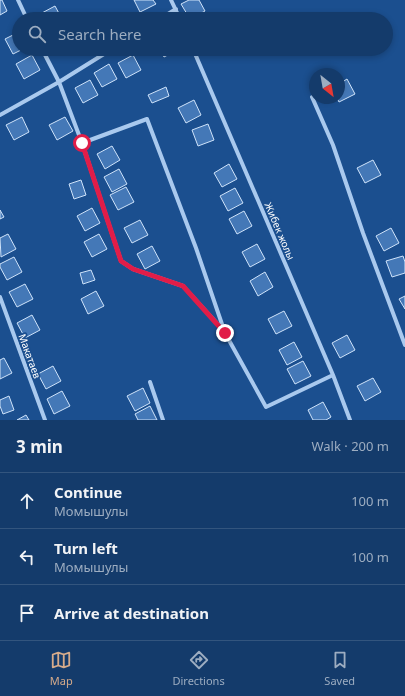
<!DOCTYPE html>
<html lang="en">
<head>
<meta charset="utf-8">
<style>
	:root { --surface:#143b6b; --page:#214673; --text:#f1f3f6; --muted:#9dadc1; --line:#33557e; --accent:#d6ab8b }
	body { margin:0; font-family:"Noto Sans",sans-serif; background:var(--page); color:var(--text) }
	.compass { position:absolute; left:309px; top:68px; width:36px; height:36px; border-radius:50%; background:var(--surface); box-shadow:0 2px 6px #0003; rotate:149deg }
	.stop { position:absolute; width:12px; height:12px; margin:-9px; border:3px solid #e11d48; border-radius:50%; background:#fff }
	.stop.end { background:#e11d48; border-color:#fff; box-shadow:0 1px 4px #0008 }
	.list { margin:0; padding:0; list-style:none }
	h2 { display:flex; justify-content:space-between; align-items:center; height:52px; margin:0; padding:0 16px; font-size:17px }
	h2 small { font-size:13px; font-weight:400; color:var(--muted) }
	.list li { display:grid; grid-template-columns:26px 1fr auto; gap:12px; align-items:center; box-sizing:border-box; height:56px; padding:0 16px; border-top:1px solid var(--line) }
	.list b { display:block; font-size:15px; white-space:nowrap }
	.list p { margin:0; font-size:13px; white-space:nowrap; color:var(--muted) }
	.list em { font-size:13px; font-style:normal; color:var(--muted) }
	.icon { flex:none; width:22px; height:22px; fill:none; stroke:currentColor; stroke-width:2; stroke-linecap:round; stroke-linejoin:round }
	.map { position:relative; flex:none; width:405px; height:420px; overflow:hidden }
	.search { position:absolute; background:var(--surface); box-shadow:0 2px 6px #0003; left:12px; right:12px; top:12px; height:44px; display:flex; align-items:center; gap:10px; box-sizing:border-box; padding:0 14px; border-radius:22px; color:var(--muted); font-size:15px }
	.sheet { height:220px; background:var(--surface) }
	nav { display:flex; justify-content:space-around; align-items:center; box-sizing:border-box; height:56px; border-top:1px solid var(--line); background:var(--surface); font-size:11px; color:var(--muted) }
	nav a { display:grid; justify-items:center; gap:2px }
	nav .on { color:var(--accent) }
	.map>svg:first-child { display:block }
</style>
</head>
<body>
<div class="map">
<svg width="405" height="420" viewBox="0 0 405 420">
	<rect width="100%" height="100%" fill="#1b4f8f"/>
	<!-- building -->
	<path fill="#4478b7" stroke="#cfe3fa" d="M0 0H2L7 11 0 15Z
		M134 0H153L156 4 140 12Z
		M189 0H199L205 11 190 19 181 4Z
		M55 6 62 19H43L40 14Z
		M19 32V49H23L13 54 5 39Z
		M57 49H66L59 53Z
		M160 49H179L164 57Z
		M32 55 40 70 24 79 16 64Z
		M133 55 141 70 126 78 118 63Z
		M109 64 117 79 102 87 94 73Z
		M347 79 355 94 339 102 337 98H339V84Z
		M90 80 98 95 83 103 75 88Z
		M166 87 169 96 152 103 148 95Z
		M194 100 201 115 186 123 178 108Z
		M22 117 29 132 14 140 6 125Z
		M65 117 73 131 57 140 49 125Z
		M208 124 214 140 198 146 192 130Z
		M112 146 120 160 105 169 97 154Z
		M373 160 381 175 365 183 357 168Z
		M229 164 237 179 222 187 214 173Z
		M119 169 127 184 112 192 104 177Z
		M81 180 86 195 74 199 69 184Z
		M126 187 134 202 118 210 110 195Z
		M235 188 243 203 228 211 220 196Z
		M92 208 100 223 85 231 77 216Z
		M0 210 4 217 0 219Z
		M244 211 252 226 237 234 229 219Z
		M140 220 148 235 132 243 124 228Z
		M391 228 399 243 384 251 376 236Z
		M8 234 16 249 1 257 0 238Z
		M99 234 107 249 92 257 84 242Z
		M257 244 265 259 250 267 242 252Z
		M152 246 160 261 145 269 137 254Z
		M403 256 405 262V273L392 277 386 261Z
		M14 257 22 272 7 280 0 267V264Z
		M91 270 95 280 83 284 80 273Z
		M265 272 273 287 258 296 250 281Z
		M25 284 33 299 17 307 9 292Z
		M96 291 104 306 88 314 81 299Z
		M405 296V309L399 299Z
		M284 311 292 326 276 334 268 319Z
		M32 315 40 330 25 338 17 323Z
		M347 335 355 350 340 358 332 343Z
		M294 342 302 357 287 365 279 350Z
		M4 358 12 373 0 379V360Z
		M303 361 311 376 295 384 287 369Z
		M53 366 61 381 46 389 38 374Z
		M373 378 381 392 365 401 357 386Z
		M143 388 150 403 135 411 127 396Z
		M62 391 70 406 54 414 47 399Z
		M9 396 14 410 3 414 0 406V400Z
		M323 402 331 417 326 420H313L308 410Z
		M150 406 157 420H138L135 414Z
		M26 415 29 420H17Z"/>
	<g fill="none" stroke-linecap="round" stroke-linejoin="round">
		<!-- street -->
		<path stroke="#a9c9ee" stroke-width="4" d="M18 0 27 19
			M171 0 180 19
			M160 19 176 9
			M42 49 59 82 82 143 121 261 133 269 183 286 224 331
			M193 49 333 375 350 420
			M312 97 333 145 363 233 405 345
			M0 115 59 82 112 49
			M82 143 147 119 196 248 225 333 266 407 333 375
			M0 297 45 420
			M150 382 163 420"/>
	</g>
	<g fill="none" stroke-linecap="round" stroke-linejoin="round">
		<!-- route -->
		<path stroke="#e11d48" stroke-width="5" d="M82 143 121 261 133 269 183 286 225 333"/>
	</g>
	<g text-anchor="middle" stroke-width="3.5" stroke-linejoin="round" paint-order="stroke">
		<!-- street labels -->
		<g font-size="10" fill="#fff" stroke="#1b4f8f">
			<text transform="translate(280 231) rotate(67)" y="4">Жибек жолы</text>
			<text transform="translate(30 356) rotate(70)" y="4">Макатаев</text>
		</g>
	</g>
</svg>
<svg class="compass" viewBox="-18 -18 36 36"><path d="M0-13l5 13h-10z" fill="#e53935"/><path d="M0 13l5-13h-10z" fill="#9dadc1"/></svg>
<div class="stop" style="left:82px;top:143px"></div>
<div class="stop end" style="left:225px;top:333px"></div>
<div class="search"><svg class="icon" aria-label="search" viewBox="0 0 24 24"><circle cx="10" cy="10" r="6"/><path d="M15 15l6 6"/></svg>Search here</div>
</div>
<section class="sheet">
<h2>3 min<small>Walk · 200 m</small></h2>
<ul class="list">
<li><svg class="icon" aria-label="ahead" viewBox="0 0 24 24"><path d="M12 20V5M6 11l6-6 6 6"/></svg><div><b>Continue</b><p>Момышулы</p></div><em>100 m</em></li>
<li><svg class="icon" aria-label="left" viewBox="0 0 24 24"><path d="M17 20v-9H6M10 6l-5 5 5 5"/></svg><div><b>Turn left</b><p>Момышулы</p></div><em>100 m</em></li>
<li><svg class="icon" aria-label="arrive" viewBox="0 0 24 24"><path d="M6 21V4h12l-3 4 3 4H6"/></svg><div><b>Arrive at destination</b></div></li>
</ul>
</section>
<nav>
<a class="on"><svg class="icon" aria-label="map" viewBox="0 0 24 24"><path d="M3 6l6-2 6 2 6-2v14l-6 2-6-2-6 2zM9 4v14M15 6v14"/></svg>Map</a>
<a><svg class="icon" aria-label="directions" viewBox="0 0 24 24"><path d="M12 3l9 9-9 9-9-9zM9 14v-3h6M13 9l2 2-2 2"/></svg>Directions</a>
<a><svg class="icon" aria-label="saved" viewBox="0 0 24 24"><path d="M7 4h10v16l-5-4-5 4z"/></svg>Saved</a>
</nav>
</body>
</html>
